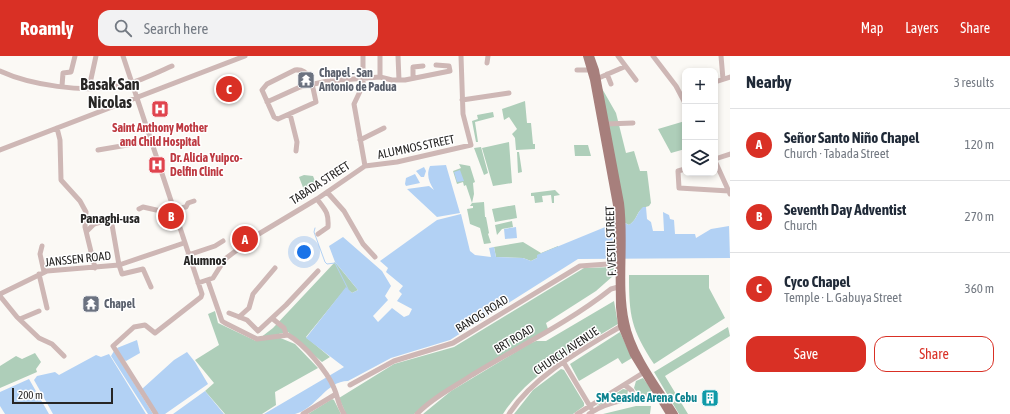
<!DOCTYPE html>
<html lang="en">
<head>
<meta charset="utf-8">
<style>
	:root { --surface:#fff; --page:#f2f2f3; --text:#1f2937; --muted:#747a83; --line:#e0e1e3; --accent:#d93025 }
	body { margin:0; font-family:"Asap Condensed",sans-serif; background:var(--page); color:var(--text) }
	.controls { position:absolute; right:12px; top:12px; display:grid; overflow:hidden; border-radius:8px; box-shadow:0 2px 6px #0003 }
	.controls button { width:36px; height:36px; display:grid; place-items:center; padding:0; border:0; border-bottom:1px solid var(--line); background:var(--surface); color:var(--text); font:20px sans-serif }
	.scale { position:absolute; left:12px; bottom:10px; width:101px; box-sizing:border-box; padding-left:4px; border:2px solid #272625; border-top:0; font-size:11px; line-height:14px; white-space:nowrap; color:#272625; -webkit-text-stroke:3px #fff; paint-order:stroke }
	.you { position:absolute; left:304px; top:196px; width:14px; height:14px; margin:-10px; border:3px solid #fff; border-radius:50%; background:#1a73e8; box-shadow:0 0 0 6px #1a73e833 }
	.badge { display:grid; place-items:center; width:26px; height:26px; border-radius:50%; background:var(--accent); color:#fff; font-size:13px; font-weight:700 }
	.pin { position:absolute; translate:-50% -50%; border:2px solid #fff; box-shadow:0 1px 4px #0006 }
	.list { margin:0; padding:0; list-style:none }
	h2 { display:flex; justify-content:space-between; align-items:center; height:52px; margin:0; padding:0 16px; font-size:17px }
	h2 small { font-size:13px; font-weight:400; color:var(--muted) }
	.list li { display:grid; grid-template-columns:26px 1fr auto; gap:12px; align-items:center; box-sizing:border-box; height:72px; padding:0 16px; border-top:1px solid var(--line) }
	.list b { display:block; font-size:15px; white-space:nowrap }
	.list p { margin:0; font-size:13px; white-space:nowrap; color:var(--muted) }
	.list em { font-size:13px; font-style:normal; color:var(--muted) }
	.actions { display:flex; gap:8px; padding:12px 16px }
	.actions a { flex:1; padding:9px 0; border:1px solid var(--accent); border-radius:12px; text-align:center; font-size:14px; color:var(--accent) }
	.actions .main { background:var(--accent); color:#fff }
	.icon { flex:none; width:22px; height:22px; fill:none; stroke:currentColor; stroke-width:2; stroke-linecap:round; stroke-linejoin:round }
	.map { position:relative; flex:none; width:730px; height:358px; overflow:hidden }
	header { display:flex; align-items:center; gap:24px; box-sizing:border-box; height:56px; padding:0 20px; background:var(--accent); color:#fff }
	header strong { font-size:19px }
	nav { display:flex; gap:22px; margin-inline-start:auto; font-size:14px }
	.search { width:280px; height:36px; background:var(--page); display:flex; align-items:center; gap:10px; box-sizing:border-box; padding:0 14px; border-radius:12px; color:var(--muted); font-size:15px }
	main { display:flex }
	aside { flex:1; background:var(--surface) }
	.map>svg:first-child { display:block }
</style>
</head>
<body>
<header>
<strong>Roamly</strong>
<div class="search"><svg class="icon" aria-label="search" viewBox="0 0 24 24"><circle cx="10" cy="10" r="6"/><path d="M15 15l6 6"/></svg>Search here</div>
<nav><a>Map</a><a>Layers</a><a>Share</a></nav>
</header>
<main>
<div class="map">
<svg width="730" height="358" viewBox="0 0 730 358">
	<rect width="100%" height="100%" fill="#fbf9f5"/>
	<!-- green -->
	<path fill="#aeceb9" d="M600 29 616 57 626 97 634 95 640 115H647L651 147 649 150C634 154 640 162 629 169L625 167Z
		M525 45 527 67H531L533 88H535V93L516 94 515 82 512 78 517 73 509 61 504 64 502 53Z
		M493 56 494 61 475 66 478 86H476L472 65 478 63 477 59Z
		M685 65V93L671 97 658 73Z
		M509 86 512 127 493 130 482 92Z
		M574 89H588L591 100H575Z
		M481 91 488 117 484 119 474 92Z
		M517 96H519L522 116 518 117Z
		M459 108 470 110 475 126 473 127 474 138 472 147 484 146 485 161H486L489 177 488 178 491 187 484 188 480 172 470 168 467 153 473 152V150H470L472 147 466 129 464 130 463 126 457 128 453 115 461 112Z
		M304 119 313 120 318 132 304 134 299 121Z
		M555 134 560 139 554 140V147H552L551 139 542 140 543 146 535 147 534 140H531V137Z
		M515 149 517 162 495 166 492 153Z
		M512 165 513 171 502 173 497 179 495 169Z
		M523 186 541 197 558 190V191L538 199 537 202 531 205 523 202 496 201 494 191Z
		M335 206 358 234 352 237 346 232 306 281 330 301 322 306 288 276 260 282 273 272Z
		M614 211 613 220 596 235 546 267 548 273 414 358H346L339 342 394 308 454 291 584 212Z
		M629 219H709V232L725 262 654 308C631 273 629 260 629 219Z
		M614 245 618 268C576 294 530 316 503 358H423L451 335 529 288 536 285H546Z
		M215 255 218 267 256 285 278 281 295 288 318 312 275 336 276 349 262 358H225L205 335 214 327 195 304 219 289 208 258Z
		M728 271 730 280 665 320 688 358H679L654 316Z
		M620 276 632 302 622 308 618 302 579 325 570 308Z
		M35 297 41 306 36 313 37 316 0 332V310L16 300 22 303Z
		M561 313 564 314 584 347V350L573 358H514L533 334Z
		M643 322 652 334 648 339 638 338 634 332 636 325Z
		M623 333 628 334 627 341 596 350Z
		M332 343 334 344 341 358H308Z
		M636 350H651L650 358H603Z"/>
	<!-- water -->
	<path fill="#b2d1f4" d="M446 109 460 157 437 161 407 133 429 130 434 134C429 126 426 119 430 110Z
		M424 111 426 115 424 121H421L416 115Z
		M460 114 464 125 457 126 454 116Z
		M415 118 420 127 406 130 405 128 406 122Z
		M643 151H646L647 163 651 166 653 175H664L663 156 669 159 670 163 674 164 675 178H695L696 182 711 173 729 170 730 202 578 203 450 284 391 302 348 325C326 325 316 353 295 358 286 358 273 358 264 358L344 311 306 282 346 231 352 237 358 234 335 206 329 190 343 181 382 215 391 230 385 240 388 244 373 260 378 266 392 252 404 261 409 259 412 253 397 245 402 238 399 235 403 230 386 216 388 212 380 205 437 164 461 158 470 195 475 199 491 201 489 192 494 191 496 201 523 202 531 205 537 202V199L615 167H625L629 169C637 164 637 156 643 151Z
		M516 171 517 182 505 183 504 173Z
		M137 284 140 297 126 305 122 303 117 292Z
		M114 295 153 358H148L111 300Z
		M187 296 195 306 208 328 165 358H158L142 333 174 304Z
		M109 298 146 358H53L34 324 37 320 55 316 59 319 96 299 101 301Z
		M29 323 49 358H5L0 350V336Z
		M205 335 224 358H173Z"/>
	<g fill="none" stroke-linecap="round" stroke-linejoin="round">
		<!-- stream -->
		<path stroke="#b2d1f4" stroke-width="1" d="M315 172 314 176 325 206 327 208 335 207 348 233"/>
		<!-- minor -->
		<path stroke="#ceb7b5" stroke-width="5" d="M123 0 202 238 201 241 155 277 145 269 134 271 113 290 156 358
			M363 0V29L354 48 365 110
			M380 0V21
			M398 0 399 24
			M618 0 636 24
			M653 0 676 30 685 47
			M721 0 723 23
			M487 7 488 0
			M295 14C312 12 313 34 316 46L278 63 274 61 262 34 267 28Z
			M577 14H591
			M0 15C30 29 84 37 117 30 136 27 154 18 172 10
			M607 18 611 28
			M601 21 624 11
			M413 22V11L423 10
			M715 26 730 21
			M62 30 63 17 71 16 75 0
			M89 32 96 0
			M462 44 509 37
			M267 46 300 31 328 25 380 21 392 24H405L450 15 449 10 436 9
			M290 58 297 86 296 95
			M606 68 633 67
			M57 72 60 84 61 124 80 145 86 156 85 171 95 212
			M360 84 384 72
			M0 94 245 0
			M98 94 151 85
			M715 103 730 98
			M715 105 730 138
			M365 110 397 106 471 89 463 58 461 0
			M685 113 678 115 679 132 729 135
			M327 136 344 155 363 188 375 201
			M317 143C325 154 329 156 328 171L318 178
			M139 153 143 151 174 158
			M173 153 186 151 188 147 194 145
			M87 175 94 168 111 163 119 209 122 218 143 213 151 231
			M42 190 40 198 44 216
			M188 199 215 190 223 185
			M39 218 47 252
			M208 225 222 265 225 267 257 283 288 279C304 288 327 315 334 332 338 341 338 349 344 358
			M198 227 213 222 225 203 257 179 317 143 365 110
			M0 238 47 215 119 209 184 187
			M0 240 17 261 39 282 52 288 64 300
			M229 257 247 264 258 275 286 249 318 215
			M239 261 249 252 253 238 275 212
			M20 263 39 255
			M273 263 284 272 286 278
			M564 307 591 352
			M350 329 394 305 453 287 580 210 622 207
			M625 329 632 335 634 343
			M303 358 336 338
			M417 358C432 342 454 331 472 319 518 291 568 267 611 233L622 230
			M509 358C534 319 585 292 623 269
			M577 358 646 315
			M589 358C609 344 634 342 658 340"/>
		<!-- major -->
		<path stroke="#a77f7c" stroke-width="6" d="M586 0 593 24 618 160 619 251 621 270 633 299 669 358
			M591 0 596 14 621 147C626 186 618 229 626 266 632 298 658 331 675 358"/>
	</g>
	<!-- icons -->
	<defs>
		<symbol id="temple-square" viewBox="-11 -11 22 22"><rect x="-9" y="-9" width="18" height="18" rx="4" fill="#6b7280" stroke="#fff"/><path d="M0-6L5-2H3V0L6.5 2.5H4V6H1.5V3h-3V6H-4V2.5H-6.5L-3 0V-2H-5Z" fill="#fff"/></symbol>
		<symbol id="hospital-square" viewBox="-11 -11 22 22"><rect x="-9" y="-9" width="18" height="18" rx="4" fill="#e0444e" stroke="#fff"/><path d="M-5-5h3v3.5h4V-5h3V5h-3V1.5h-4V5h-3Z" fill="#fff"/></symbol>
		<symbol id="building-square" viewBox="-11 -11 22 22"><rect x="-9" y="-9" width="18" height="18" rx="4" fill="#0f9aa8" stroke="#fff"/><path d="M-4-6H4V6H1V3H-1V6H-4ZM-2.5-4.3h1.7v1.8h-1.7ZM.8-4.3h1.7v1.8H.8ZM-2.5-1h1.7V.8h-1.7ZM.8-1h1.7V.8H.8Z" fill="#fff"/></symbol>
	</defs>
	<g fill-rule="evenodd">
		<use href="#temple-square" x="296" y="14" width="20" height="20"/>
		<use href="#hospital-square" x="150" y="43" width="20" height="20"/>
		<use href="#hospital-square" x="147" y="99" width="20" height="20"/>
		<use href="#temple-square" x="81" y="238" width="20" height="20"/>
		<use href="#building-square" x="700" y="332" width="20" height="20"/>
	</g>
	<g text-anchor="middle" stroke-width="3" stroke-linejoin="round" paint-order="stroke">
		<!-- worship labels -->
		<g font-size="12" font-weight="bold" fill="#5b616d" stroke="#fff" text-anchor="start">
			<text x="319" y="21">Chapel - San<tspan x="319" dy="14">Antonio de Padua</tspan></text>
			<text x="104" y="252">Chapel</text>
		</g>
		<!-- health labels -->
		<g font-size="12" font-weight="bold" fill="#be3a42" stroke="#fff">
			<text x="160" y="76">Saint Anthony Mother<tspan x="160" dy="14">and Child Hospital</tspan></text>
			<text x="170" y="106" text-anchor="start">Dr. Alicia Yuipco-<tspan x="170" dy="14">Delfin Clinic</tspan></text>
		</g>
		<!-- street labels -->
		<g font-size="12" fill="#272625" stroke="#fff">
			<text transform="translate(416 91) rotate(-12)" y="4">ALUMNOS STREET</text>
			<text transform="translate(320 127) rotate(-33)" y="4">TABADA STREET</text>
			<text transform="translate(611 185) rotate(-92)" y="4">F. VESTIL STREET</text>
			<text transform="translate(78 203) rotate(-6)" y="4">JANSSEN ROAD</text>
			<text transform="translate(482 258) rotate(-32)" y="4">BANOG ROAD</text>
			<text transform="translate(514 283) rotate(-31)" y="4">BRT ROAD</text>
			<text transform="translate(566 295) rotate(-34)" y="4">CHURCH AVENUE</text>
		</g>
		<!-- culture labels -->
		<g font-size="12" font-weight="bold" fill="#0d838f" stroke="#fff" text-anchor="end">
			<text x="697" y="346">SM Seaside Arena Cebu</text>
		</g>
		<!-- neighbourhood labels -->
		<g font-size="13" font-weight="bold" fill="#272625" stroke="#fff">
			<text x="110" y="167">Panaghi-usa</text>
			<text x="205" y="209">Alumnos</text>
		</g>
		<!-- district labels -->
		<g font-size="16" font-weight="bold" fill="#272625" stroke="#fff">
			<text x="110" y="34">Basak San<tspan x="110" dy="18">Nicolas</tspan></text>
		</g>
	</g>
</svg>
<div class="controls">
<button>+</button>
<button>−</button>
<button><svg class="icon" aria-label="layers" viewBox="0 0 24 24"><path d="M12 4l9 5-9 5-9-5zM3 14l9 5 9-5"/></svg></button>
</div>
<div class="scale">200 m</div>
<div class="you"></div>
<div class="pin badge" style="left:245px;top:183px">A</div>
<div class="pin badge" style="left:171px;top:160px">B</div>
<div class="pin badge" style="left:229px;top:33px">C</div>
</div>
<aside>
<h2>Nearby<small>3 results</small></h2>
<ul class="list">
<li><span class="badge">A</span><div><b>Señor Santo Niño Chapel</b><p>Church · Tabada Street</p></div><em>120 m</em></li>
<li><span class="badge">B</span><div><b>Seventh Day Adventist</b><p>Church</p></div><em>270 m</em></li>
<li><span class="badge">C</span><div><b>Cyco Chapel</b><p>Temple · L. Gabuya Street</p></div><em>360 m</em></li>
</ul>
<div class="actions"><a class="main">Save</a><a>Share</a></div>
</aside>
</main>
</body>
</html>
